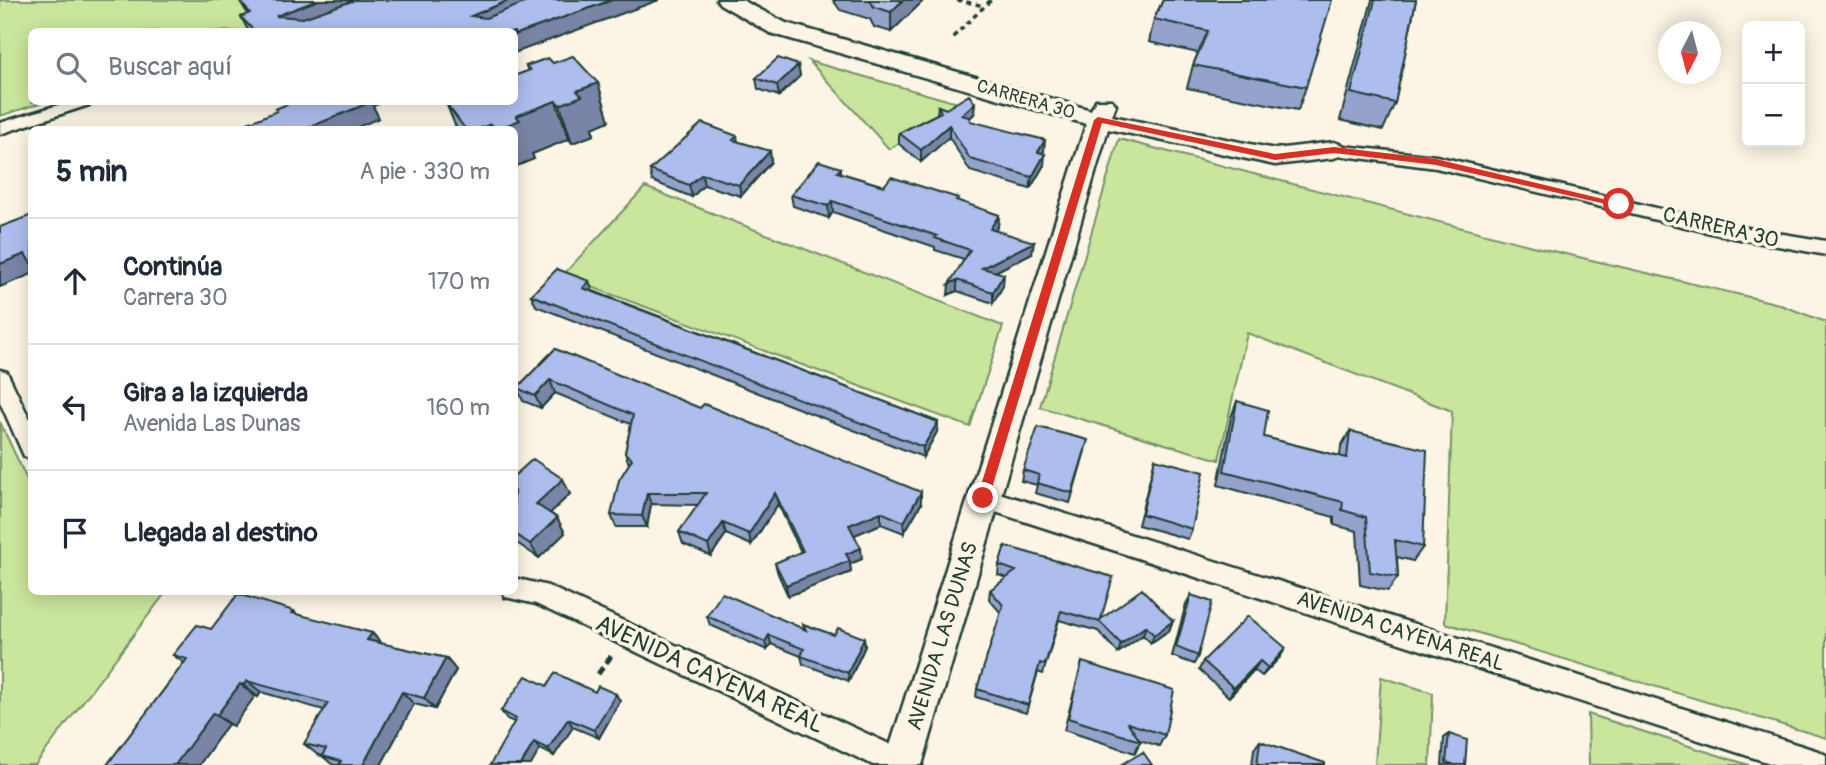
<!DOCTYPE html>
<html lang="es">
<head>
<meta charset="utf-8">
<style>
	:root { --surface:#fff; --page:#f6f6f7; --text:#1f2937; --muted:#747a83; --line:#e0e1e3 }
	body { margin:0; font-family:Pangolin,sans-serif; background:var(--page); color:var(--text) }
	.controls { position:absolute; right:21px; top:21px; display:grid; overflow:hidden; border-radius:10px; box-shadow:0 4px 18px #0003 }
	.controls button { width:63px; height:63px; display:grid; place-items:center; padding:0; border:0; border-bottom:2px solid var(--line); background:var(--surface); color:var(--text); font:35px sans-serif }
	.compass { position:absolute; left:1658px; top:21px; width:63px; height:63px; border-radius:50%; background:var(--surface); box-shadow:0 4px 18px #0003; rotate:186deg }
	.stop { position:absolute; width:21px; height:21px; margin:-16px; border:5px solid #d93025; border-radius:50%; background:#fff }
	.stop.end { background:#d93025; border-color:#fff; box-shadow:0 2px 7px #0008 }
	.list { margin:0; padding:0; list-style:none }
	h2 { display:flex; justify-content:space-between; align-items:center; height:91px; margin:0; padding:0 28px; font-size:30px }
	h2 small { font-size:23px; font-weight:400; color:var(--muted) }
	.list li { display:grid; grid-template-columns:46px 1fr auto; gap:21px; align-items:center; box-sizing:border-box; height:126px; padding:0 28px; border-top:2px solid var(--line) }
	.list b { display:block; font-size:26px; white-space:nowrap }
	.list p { margin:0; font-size:23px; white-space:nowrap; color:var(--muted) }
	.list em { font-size:23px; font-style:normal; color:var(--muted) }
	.icon { flex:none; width:38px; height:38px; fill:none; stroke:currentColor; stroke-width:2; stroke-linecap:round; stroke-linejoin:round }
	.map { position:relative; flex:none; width:1826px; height:765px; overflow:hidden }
	.search { position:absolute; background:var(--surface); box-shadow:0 4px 18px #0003; left:28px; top:28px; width:490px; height:77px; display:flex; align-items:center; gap:18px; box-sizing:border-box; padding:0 24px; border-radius:10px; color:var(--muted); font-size:26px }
	.panel { position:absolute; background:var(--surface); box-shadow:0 4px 18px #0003; left:28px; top:126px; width:490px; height:469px; border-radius:10px }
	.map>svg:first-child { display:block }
</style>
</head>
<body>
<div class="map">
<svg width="1826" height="765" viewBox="0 0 1826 765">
	<rect width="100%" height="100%" fill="#fcf5e5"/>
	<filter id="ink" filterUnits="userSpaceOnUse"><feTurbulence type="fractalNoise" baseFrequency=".0143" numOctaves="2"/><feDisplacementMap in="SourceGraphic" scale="14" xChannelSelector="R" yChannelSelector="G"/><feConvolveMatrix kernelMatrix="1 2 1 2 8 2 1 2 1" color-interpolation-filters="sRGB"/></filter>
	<g filter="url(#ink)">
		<!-- green -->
		<path fill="#cae59c" stroke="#749168" stroke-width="2" d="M0 0H306L254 31 32 32V102H44L0 116Z
			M809 61 965 105 889 149Z
			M1119 139 1540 248 1775 303 1826 322V738L1445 623 1452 411 1247 333 1219 460 1040 407Z
			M645 187 1003 326 970 427 562 276Z
			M0 422 31 488 32 592H166L35 765H0Z
			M1381 677 1433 693 1430 765H1375Z
			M1588 714 1749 765H1589Z"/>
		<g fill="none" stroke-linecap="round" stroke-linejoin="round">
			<defs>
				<path id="street" d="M68 102H91L89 105 0 134V123Z
					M1334 145 1436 156 1724 224 1826 241V255L1724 236 1436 168 1328 154 1325 150Z
					M0 370 7 372 32 424V459L24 456 0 402Z
					M983 488 1818 751 1826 755V765H1776L983 508 975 505 972 498 975 491Z
					M514 578 548 586 913 755 917 765H873L536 604 505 597 503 592H514Z"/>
				<path id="secondary" d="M717 0H742L786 23 1091 110 1096 100H1112L1116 105 1112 116 1275 149 1334 142 1343 145 1346 150 1343 155 1334 158 1275 165 1108 129 922 765H884L1086 124 770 33 720 4Z"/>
			</defs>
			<!-- street casing -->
			<use href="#street" stroke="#1f3d34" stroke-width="5"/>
			<!-- secondary casing -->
			<use href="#secondary" stroke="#1f3d34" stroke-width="5"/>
			<!-- path-far1 -->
			<path stroke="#1f3d34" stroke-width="3.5" stroke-dasharray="5 4.5" stroke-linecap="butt" d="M957 0 984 6
				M953 37 991 0"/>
			<!-- path -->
			<path stroke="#1f3d34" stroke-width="5" stroke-dasharray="8 6" stroke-linecap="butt" d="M598 674 614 652"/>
			<!-- street -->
			<use href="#street" fill="#fcf5e5" fill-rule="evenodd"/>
			<!-- secondary -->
			<use href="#secondary" fill="#fcf5e5" fill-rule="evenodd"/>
		</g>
		<!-- wall -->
		<path fill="#95a3cc" stroke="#1f3d34" stroke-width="2" d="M833 0H924L891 32 874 27 870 19 840 10Z
			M1163 0 1306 87 1298 110 1187 88 1193 65 1198 53 1149 42 1154 19Z
			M1372 0H1416L1395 103 1383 130 1340 120Z
			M241 3 514 32H249L241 17 248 14Z
			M553 63 598 83 609 121 592 128 594 135 572 143 569 139 532 154 534 159 514 167V130H457L446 103 528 71 526 66Z
			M798 65 800 76 779 96 758 89 756 78Z
			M938 106 946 109 974 114 969 119 970 121 1044 151 1042 153 1044 165 1030 189 970 171 949 137 921 162 899 144V133L937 114Z
			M737 136 738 142 770 151 771 162 741 196 704 185 692 197 652 181 650 170Z
			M841 168V173L884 186 958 198 957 201 999 215 998 226 995 230 1032 253 995 272 1003 286 993 303 957 291 948 295 964 259 935 250V247L833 212 829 218 793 206 791 195Z
			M593 291 938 422 937 432 923 457 536 306 531 295Z
			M555 349 921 504 904 533 881 524 854 535 862 559 850 564 851 572 788 596 778 574 775 563 801 552 778 504 751 545 726 534 711 556 683 544 679 532 698 505 651 504 647 527H616L611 515 629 464 625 453 631 424 555 393 541 408 523 401 517 388Z
			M1237 401 1264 437 1340 456 1341 446 1350 431 1423 547 1413 561 1397 557 1398 577 1388 591 1360 585 1357 531 1334 525V517L1218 485 1231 417Z
			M1085 451 1070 503 1035 493 1037 485 1021 481 1023 470Z
			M1155 459 1192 529 1188 539 1138 525Z
			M514 476 570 494 550 513 557 518 565 533 539 558 514 541Z
			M1005 546 1101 619 1173 621 1169 630 1151 643 1143 635 1118 653 1098 631 1059 620 1043 674 1038 672 1026 713 976 697 977 689 1001 613 989 599 990 590 1007 578 998 575 999 565Z
			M1191 595 1198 656 1194 664 1172 656 1186 604Z
			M294 611 297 615 372 633 382 644 446 658 456 670 435 709 414 704 381 765H333L322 756 318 755 304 744 324 710 261 692 258 697 255 696 233 726 228 724 199 765H107L184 663 173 655 211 629Z
			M707 616 804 629 803 624 834 635 864 638 865 646 849 681 803 664 801 656 771 644 767 650 710 625Z
			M1280 657 1262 676 1254 670 1229 697 1199 670 1203 661Z
			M1082 662 1165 735 1159 746 1140 740V741L1135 753 1064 730Z
			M547 686 595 692 620 701 599 738 573 727 554 756 540 749 514 722 507 719 501 711Z
			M1449 734 1465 765H1442L1444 738Z
			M1260 741 1325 765H1252L1254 749Z"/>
		<!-- shaded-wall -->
		<path fill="#7984a6" stroke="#1f3d34" stroke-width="2" d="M318 0H365L287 32 276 16Z
			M510 0H551L480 32 471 16Z
			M612 0H659L514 53V35Z
			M903 0H924L891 32V12Z
			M798 65 800 76 779 96 777 85Z
			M598 83 609 121 592 128 594 135 572 143 560 105 577 91Z
			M556 101 569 139 532 154 534 159 514 167V130H496L516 116Z
			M367 102H384L373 106 379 118 351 130H303Z
			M975 103 974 114 961 126V115Z
			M491 124 494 130H476Z
			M949 125V137L921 162V150Z
			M1045 140 1044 151 1036 163 1038 152Z
			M770 151 771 162 741 196 739 185Z
			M1045 154 1044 165 1030 189 1032 177Z
			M702 174 704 185 692 197 689 185Z
			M832 201 833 212 829 218 828 206Z
			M999 215 998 226 989 240 990 229Z
			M1034 242 1032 253 981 279 982 268Z
			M25 254 32 261V274L0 287V264Z
			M1004 274 1003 286 993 303V292Z
			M957 280V291L948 295 949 284Z
			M589 281 593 292 583 288Z
			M550 380 555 393 541 408 535 396Z
			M938 422 937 432 923 457V447Z
			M563 479 570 494 544 519 536 504Z
			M921 492V504L904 533V522Z
			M647 493 651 504 647 527 642 516Z
			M775 493 778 504 751 545 749 534Z
			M881 512V524L850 537 849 525Z
			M557 518 565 533 539 558 530 544Z
			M723 523 726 534 711 556 708 545Z
			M861 548 862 559 850 564 851 572 788 596 786 585 846 554Z
			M1173 621 1169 630 1151 643 1154 635Z
			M1146 626 1143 635 1118 653 1121 644Z
			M372 633 383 645 367 640Z
			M769 635 771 644 767 650 765 642Z
			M864 638 865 646 849 681 848 673Z
			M1286 648 1280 657 1262 676 1268 668Z
			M446 658 456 670 435 709 424 698Z
			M1260 661 1254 670 1229 697 1234 688Z
			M247 681 261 692 258 697 243 685Z
			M240 684 255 696 233 726 217 715Z
			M402 692 414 704 381 765H363Z
			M616 694 620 701 599 738 594 730Z
			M213 713 228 724 199 765H175Z
			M568 719 573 727 554 756 548 749Z
			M534 742 540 749 531 765H521Z"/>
		<!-- building -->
		<path fill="#adbded" stroke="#1f3d34" stroke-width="2" d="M250 0H318L276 16 303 18 355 0H510L471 16 486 18 532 0H612L514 35V32H255L241 17 250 13 241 3Z
			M870 0H903L891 12 874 7Z
			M1163 0H1332L1306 87 1193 65 1208 31 1154 19Z
			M1375 0H1416L1395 103 1351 93Z
			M573 56 598 83 577 91 582 96 560 105 556 101 516 116 520 120 496 129 491 124 476 130H466L446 103 449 102H514V76L530 70 526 66 548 58 553 63Z
			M778 58 798 65 777 85 756 78Z
			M969 95 975 103 961 115 969 117 970 121 1045 140 1038 152 1045 154 1032 177 970 159 949 125 921 150 899 133 941 112 938 106 946 109Z
			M293 102H371L303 130H231L277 111 275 109Z
			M702 123 737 136 733 140 770 151 739 185 702 174 689 185 650 170Z
			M819 161 841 168 837 172 884 186 891 177 958 198 956 200 999 215 990 229 1034 242 982 268 1004 274 993 292 957 280 949 284 970 250 935 238 937 236 832 201 828 206 791 195Z
			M32 215V265L25 254 0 264V227Z
			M557 269 589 281 583 288 938 422 923 447 531 295Z
			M555 349 700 408 704 404 921 492 904 522 881 512 849 525 861 548 846 554 850 561 786 585 775 563 803 551 775 493 749 534 723 523 708 545 679 532 706 493H647L642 516 611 515 619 480 632 459 625 453 633 415 550 380 535 396 517 388Z
			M1237 401 1268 410 1264 437 1347 458 1350 431 1427 450 1423 547 1395 540 1398 577 1370 572 1366 517 1342 510 1343 502 1224 471Z
			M1038 427 1088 440 1072 493 1037 483 1039 475 1023 470Z
			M533 459 563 479 536 504 557 518 530 544 514 533V476Z
			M1155 459 1204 472 1192 529 1142 514Z
			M1005 546 1113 577 1101 619 1142 589 1173 621 1154 635 1146 626 1121 644 1100 622 1061 611 1045 665 1040 663 1028 705 977 689 1003 605 990 590 1016 571 999 565Z
			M722 593 806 630 803 624 834 635 838 628 864 638 848 673 801 656 804 649 769 635 765 642 707 616Z
			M238 594 294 611 292 613 372 633 367 640 446 658 424 698 402 692 363 765H339L341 761 322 756 326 749 304 744 328 703 247 681 243 685 240 684 217 715 213 713 175 765H107L187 659 173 655 197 625 211 629Z
			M1191 595 1212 602 1198 656 1176 647Z
			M1248 616 1286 648 1268 668 1260 661 1234 688 1203 661Z
			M1082 662 1174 690 1165 735 1128 723 1140 741 1068 718Z
			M555 673 595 692 598 686 616 694 594 730 568 719 548 749 534 742 521 765H490L516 719 501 711 526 676 547 686Z
			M1449 734 1467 740 1465 765H1455L1446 762Z
			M1260 741 1325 763V765H1257Z
			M1143 752 1152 765H1121Z"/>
	</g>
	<!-- route -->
	<path fill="#d93025" d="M1098 117 1275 154 1334 147 1436 159 1624 204 1619 207 1436 165 1334 153 1275 160 1102 123 989 498 983 503 977 498 1094 120Z"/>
	<g text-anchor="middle" stroke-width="7" stroke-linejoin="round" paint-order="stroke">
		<!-- far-street labels -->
		<g font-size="18" fill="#1f3d34" stroke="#fcf5e5">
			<text transform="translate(1026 99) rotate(16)" y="6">CARRERA 30</text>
		</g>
		<!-- street labels -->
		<g font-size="21" fill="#1f3d34" stroke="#fcf5e5">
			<text transform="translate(1721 227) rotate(13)" y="7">CARRERA 30</text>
			<text transform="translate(1401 631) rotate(18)" y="7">AVENIDA CAYENA REAL</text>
			<text transform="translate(942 636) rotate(-73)" y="7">AVENIDA LAS DUNAS</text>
		</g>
		<!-- near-street labels -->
		<g font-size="24" fill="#1f3d34" stroke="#fcf5e5">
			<text transform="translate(710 674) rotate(25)" y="8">AVENIDA CAYENA REAL</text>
		</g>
	</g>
</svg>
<div class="controls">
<button>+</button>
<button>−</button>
</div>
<svg class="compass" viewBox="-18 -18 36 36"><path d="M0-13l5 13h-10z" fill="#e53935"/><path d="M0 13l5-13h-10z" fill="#747a83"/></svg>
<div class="stop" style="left:1619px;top:204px"></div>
<div class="stop end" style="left:983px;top:498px"></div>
<div class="search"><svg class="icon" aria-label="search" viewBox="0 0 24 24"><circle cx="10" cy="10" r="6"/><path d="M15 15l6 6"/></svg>Buscar aquí</div>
<section class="panel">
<h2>5 min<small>A pie · 330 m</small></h2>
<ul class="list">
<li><svg class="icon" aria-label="ahead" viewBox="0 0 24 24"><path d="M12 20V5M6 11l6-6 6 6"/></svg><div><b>Continúa</b><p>Carrera 30</p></div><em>170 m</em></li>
<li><svg class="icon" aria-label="left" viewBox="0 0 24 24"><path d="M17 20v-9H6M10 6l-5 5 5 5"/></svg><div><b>Gira a la izquierda</b><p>Avenida Las Dunas</p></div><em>160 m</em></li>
<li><svg class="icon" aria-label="arrive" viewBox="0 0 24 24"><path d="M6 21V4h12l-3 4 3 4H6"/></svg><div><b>Llegada al destino</b></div></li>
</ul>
</section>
</div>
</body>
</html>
